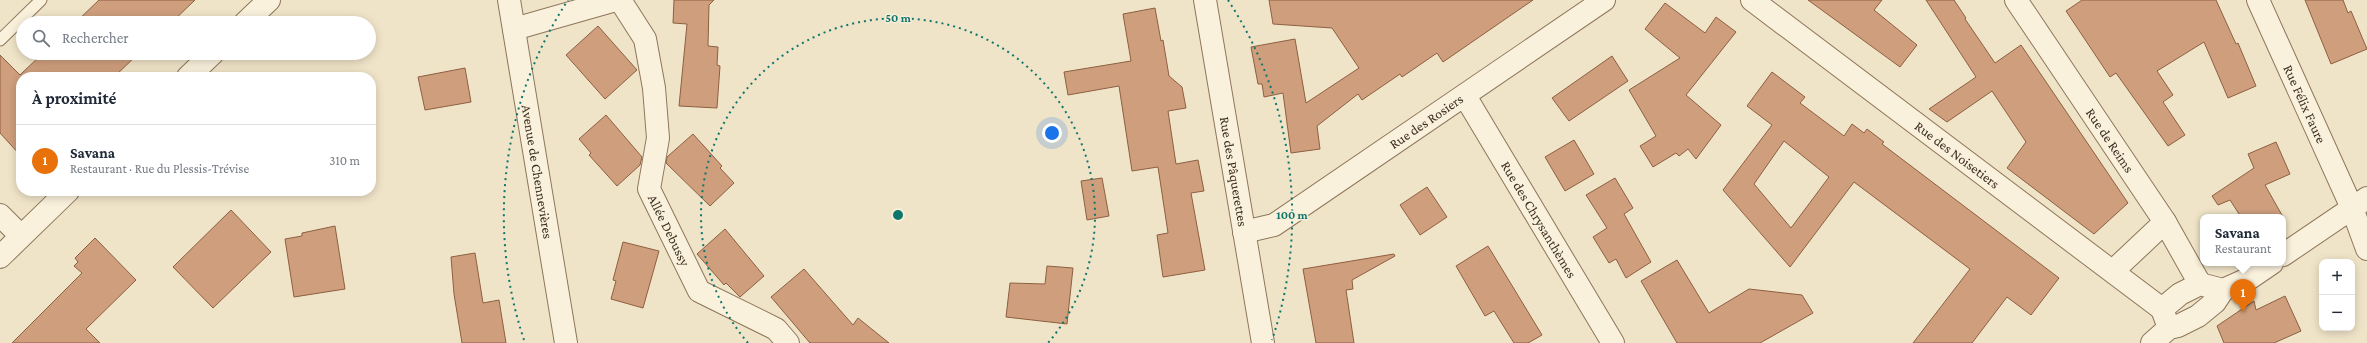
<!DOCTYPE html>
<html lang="fr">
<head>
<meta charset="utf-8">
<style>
	:root { --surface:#fff; --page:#f2f2f3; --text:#1f2937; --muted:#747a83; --line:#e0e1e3; --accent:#ea580c }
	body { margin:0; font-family:"Crimson Pro",serif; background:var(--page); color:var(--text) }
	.controls { position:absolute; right:12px; bottom:12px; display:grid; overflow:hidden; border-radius:8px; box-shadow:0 2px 10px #0003 }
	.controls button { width:36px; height:36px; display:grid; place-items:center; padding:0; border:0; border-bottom:1px solid var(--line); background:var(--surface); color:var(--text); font:20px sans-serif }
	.you { position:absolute; left:1052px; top:133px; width:14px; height:14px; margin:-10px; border:3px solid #fff; border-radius:50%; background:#1a73e8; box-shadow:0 0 0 6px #1a73e833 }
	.badge { display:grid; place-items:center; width:26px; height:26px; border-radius:50%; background:var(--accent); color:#fff; font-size:13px; font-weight:700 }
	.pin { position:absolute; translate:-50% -33px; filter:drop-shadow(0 1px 2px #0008) }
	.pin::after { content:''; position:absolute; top:21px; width:14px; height:12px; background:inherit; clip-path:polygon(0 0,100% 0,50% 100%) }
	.popup { position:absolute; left:2200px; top:214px; width:86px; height:52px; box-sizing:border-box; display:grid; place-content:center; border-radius:8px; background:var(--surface); filter:drop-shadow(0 1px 3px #0005); font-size:13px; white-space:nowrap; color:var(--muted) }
	.popup b { font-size:15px; color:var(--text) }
	.popup::after { content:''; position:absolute; left:50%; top:100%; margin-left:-8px; border:8px solid transparent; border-top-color:var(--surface) }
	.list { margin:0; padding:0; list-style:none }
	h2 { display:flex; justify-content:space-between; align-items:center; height:52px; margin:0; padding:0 16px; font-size:17px }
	h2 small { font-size:13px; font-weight:400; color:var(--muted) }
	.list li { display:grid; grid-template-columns:26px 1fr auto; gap:12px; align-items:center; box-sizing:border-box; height:72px; padding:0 16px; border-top:1px solid var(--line) }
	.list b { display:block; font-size:15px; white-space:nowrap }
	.list p { margin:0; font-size:13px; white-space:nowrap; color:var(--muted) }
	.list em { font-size:13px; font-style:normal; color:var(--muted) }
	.icon { flex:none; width:22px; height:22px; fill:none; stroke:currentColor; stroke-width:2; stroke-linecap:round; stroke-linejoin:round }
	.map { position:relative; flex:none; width:2367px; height:343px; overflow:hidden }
	.search { position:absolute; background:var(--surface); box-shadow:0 2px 10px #0003; left:16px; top:16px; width:360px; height:44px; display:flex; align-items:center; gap:10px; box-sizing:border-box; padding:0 14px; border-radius:22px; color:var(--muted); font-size:15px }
	.panel { position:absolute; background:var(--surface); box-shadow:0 2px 10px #0003; left:16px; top:72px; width:360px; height:124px; border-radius:16px }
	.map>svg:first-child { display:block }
</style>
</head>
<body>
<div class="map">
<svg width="2367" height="343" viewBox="0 0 2367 343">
	<rect width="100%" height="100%" fill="#f0e4c8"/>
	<!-- building -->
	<path fill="#cf9f7d" stroke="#8d5f41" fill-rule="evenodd" d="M99 0H195L171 23H75Z
		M674 0H714L709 5 708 46 718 47 717 65 720 66 717 108 679 106 687 24 673 23Z
		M1269 0H1533L1443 62 1437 53 1402 77 1400 74 1362 100 1358 94 1317 126 1320 149 1291 153 1283 93 1264 97 1262 84H1258L1251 47 1295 39 1306 103 1359 68 1332 28 1273 24Z
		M1808 0H1882L1874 10 1917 45 1900 67Z
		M1926 0H1954L1966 18 1965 19 1995 63 2021 45 2128 203 2094 234 2007 168 2026 142 1992 91 1947 122 1929 109 1976 77Z
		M2082 0H2216L2236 44 2238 43 2256 86 2228 98 2204 42 2157 71 2173 95 2163 102 2185 135 2168 146 2116 73 2110 77 2066 11Z
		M2305 0H2343L2348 13 2351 11 2367 49 2331 64Z
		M1665 3 1705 33 1716 17 1736 32 1686 95 1721 125 1696 159 1688 149 1679 156 1676 153 1653 167 1640 146 1656 136 1629 90 1680 58 1645 29Z
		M1155 8 1161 41 1163 40 1169 76 1182 87 1186 108 1168 111 1176 164 1198 160 1204 191 1191 193 1205 270 1163 277 1157 235 1168 233 1158 167 1132 171 1119 86 1068 95 1064 72 1131 61 1123 14Z
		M598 26 637 70 605 99 566 55Z
		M43 53H139L114 77H21V156L0 133V55L20 75Z
		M1612 56 1628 81 1569 121 1552 98Z
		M465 68 471 102 425 110 418 77Z
		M1772 72 1805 97 1800 103 1844 136 1852 124 1864 133 1867 129 1884 142 1882 144 2059 278 2031 315 2007 297 1972 343H1913L1970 269 1854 182 1790 267 1723 190 1772 125 1747 106ZM1784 141 1829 177 1791 228 1754 184Z
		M606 115 642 157 640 165 617 186 589 155 591 153 579 139Z
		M693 134 722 166 720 168 734 183 710 206 666 163 667 157Z
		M1574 140 1594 174 1565 191 1545 157Z
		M2276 142 2290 174 2265 185 2283 217H2241L2230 200 2218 205 2212 196 2254 168 2248 154Z
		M1102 178 1109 216 1087 220 1081 181Z
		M1615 178 1633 208 1624 214 1651 262 1626 278 1616 259 1609 263 1593 237 1607 228 1586 195Z
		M1427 187 1447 217 1420 235 1400 205Z
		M231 210 271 252 213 308 173 267Z
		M335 226 345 289 294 297 285 239 302 236V233Z
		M725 229 764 276 740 297 726 283 724 285 697 254Z
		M95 238 136 280 86 329 100 343H12L82 273 74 266 78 262 75 258Z
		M623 242 659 251 643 308 611 299 616 281 613 280Z
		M1488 246 1542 335 1528 343H1514L1494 311 1485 316 1456 266Z
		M475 253 483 303 499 300 506 343H462L454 294 451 257Z
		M1394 254 1395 256 1352 280 1353 289 1346 290 1354 343H1316L1303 269Z
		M1677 260 1709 313 1749 289 1802 295 1813 313 1760 343H1677L1641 281Z
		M1047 266 1073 268 1067 324 1006 317 1010 283 1045 284Z
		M804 269 853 325 858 318 889 343H810L771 297Z
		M2285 296 2301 331 2274 343H2224L2217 326 2254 301 2256 310Z"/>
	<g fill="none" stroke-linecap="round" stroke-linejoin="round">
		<defs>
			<path id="service" d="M0 40 41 0"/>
			<g id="minor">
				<path id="s1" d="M509 0 566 343"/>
				<path id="s2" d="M620 0 645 39 654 88 658 138 649 189 699 291 776 329 788 343"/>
				<path id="s3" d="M1205 0 1263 343"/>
				<path id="s4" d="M1752 0 2162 309"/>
				<path id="s5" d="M2016 0 2165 222 2200 284"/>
				<path id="s6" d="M2258 0 2352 208"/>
				<path d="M514 29 616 0"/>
				<path id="s7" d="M1465 96 1613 343"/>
				<path d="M0 215 21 236"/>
				<path id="s8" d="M1244 232 1274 225 1604 0"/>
				<path d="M2113 271 2165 222"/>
			</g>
			<path id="tertiary" d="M245 23 269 0
				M188 77 213 53
				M2352 208 2367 249
				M2283 255 2367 198
				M0 257 68 191
				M2223 290 2250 278 2272 263
				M2152 343 2169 328 2178 326 2198 316 2215 302 2223 290 2200 284 2180 294 2162 309 2169 328"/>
		</defs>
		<!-- service casing -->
		<use href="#service" stroke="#8d765c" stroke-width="13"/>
		<!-- minor casing -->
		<use href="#minor" stroke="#8d765c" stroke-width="24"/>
		<!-- tertiary casing -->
		<use href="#tertiary" stroke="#8d765c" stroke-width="24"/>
		<!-- service -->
		<use href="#service" stroke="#faf1dc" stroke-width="11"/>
		<!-- minor -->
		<use href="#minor" stroke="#faf1dc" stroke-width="22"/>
		<!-- tertiary -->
		<use href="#tertiary" stroke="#faf1dc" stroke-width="22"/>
	</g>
	<!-- distance rings -->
	<g fill="none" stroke="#0f766e" stroke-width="2" stroke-dasharray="2 4">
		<path d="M748 343A197 197 0 1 1 1048 343"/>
		<path d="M524 340A394 394 0 0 1 568 0M1228 0A394 394 0 0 1 1272 340"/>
	</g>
	<g text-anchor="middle" stroke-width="3" stroke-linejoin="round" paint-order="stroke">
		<!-- street labels -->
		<g font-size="14" fill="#3d2e20" stroke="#f7eed8">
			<text dy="5" stroke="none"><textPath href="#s6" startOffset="114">Rue Félix Faure</textPath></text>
			<text dy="5" stroke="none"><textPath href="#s8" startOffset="215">Rue des Rosiers</textPath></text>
			<text dy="5" stroke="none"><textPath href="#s5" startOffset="169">Rue de Reims</textPath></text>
			<text dy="5" stroke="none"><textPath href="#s4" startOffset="257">Rue des Noisetiers</textPath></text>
			<text dy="5" stroke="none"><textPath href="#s1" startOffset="174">Avenue de Chennevières</textPath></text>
			<text dy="5" stroke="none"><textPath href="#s3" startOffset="174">Rue des Pâquerettes</textPath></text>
			<text dy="5" stroke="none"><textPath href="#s7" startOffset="144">Rue des Chrysanthèmes</textPath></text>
			<text dy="5" stroke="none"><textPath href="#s2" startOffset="244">Allée Debussy</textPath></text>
		</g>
	</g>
	<circle cx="898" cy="215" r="6" fill="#0f766e" stroke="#f7eed8" stroke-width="2"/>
	<g font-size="12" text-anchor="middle" font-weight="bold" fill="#0f766e" stroke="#f7eed8" stroke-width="3" stroke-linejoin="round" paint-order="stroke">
		<text x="898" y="22">50 m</text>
		<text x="1292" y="219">100 m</text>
	</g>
</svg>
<div class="controls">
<button>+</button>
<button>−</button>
</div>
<div class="you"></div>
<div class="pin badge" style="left:2243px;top:312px;background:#e8710a">1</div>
<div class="popup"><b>Savana</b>Restaurant</div>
<div class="search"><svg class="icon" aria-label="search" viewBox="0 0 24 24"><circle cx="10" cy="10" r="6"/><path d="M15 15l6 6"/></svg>Rechercher</div>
<section class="panel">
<h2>À proximité<small></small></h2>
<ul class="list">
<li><span class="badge" style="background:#e8710a">1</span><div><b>Savana</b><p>Restaurant · Rue du Plessis-Trévise</p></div><em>310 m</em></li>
</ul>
</section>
</div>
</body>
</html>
